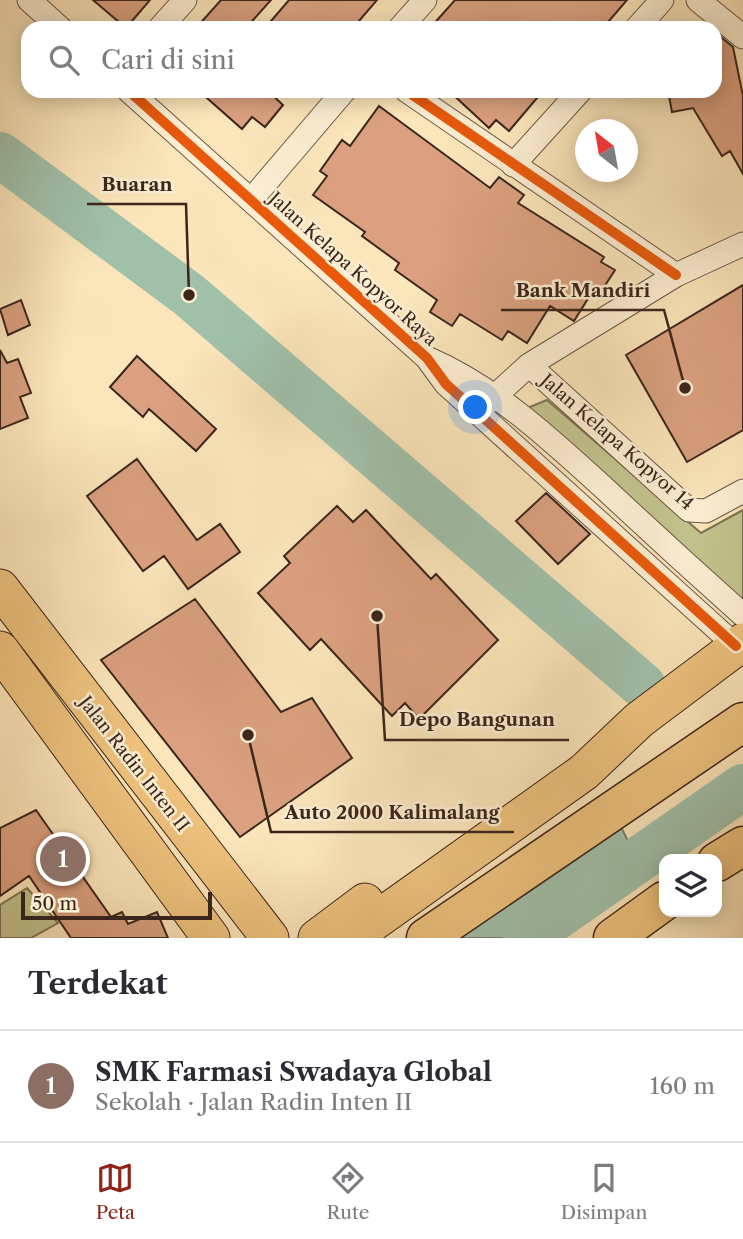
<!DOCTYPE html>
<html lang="id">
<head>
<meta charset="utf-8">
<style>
	:root { --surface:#fff; --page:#f7f7f7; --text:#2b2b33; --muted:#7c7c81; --line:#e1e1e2; --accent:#8f2418 }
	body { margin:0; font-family:"Libre Caslon Text",serif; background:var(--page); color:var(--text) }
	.controls { position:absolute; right:21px; bottom:21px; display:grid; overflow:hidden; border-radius:14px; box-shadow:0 4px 18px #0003 }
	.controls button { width:63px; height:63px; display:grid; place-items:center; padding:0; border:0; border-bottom:2px solid var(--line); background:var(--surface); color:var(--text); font:35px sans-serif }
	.compass { position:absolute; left:575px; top:119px; width:63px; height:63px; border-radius:50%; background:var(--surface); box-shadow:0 4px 18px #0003; rotate:329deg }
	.scale { position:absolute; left:21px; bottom:18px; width:191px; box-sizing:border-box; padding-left:7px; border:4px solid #3b261c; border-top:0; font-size:19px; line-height:24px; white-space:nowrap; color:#3b261c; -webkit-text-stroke:5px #fceed2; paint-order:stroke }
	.you { position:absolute; left:476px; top:408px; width:24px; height:24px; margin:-18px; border:5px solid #fff; border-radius:50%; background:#1a73e8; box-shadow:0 0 0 10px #1a73e833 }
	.badge { display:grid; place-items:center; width:46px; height:46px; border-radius:50%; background:var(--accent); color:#fff; font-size:23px; font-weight:700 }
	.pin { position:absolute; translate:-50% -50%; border:4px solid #fff; box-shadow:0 2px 7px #0006 }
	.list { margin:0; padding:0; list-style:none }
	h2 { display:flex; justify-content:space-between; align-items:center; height:91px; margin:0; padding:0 28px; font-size:30px }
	h2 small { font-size:23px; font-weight:400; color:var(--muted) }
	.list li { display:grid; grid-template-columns:46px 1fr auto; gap:21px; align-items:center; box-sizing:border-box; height:112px; padding:0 28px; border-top:2px solid var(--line) }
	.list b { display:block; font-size:26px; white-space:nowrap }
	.list p { margin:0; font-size:23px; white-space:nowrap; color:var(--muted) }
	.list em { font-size:23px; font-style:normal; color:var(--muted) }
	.icon { flex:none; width:38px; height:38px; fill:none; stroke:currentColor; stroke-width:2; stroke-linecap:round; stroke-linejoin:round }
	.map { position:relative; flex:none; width:743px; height:938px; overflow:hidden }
	.search { position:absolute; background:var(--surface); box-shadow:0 4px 18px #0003; left:21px; right:21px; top:21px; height:77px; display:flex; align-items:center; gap:18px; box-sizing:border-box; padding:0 24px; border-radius:21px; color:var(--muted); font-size:26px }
	.sheet { height:203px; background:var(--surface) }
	nav { display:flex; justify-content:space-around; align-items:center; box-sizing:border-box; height:98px; border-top:2px solid var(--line); background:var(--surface); font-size:19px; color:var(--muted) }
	nav a { display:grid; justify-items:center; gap:4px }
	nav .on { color:var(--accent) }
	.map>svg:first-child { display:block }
</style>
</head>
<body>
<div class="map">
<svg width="743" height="938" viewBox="0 0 743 938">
	<rect width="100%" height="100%" fill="#fbe5ba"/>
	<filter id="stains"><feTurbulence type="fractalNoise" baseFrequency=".00286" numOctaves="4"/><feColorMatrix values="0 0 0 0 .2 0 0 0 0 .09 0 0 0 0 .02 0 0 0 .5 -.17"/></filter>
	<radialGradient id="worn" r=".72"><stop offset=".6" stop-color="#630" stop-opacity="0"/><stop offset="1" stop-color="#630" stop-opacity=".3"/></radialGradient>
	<!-- green -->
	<path fill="#c2c38d" stroke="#7e7454" stroke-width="2" d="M547 400 701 533 743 510V615L520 411Z
		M27 888 58 923 31 938H0V905Z"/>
	<!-- water -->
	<path fill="#a0c0aa" stroke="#788271" stroke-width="2" d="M612 809 646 877 564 938H426Z"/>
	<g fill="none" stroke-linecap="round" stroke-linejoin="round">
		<!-- river -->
		<path stroke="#a0c0aa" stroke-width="46" d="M0 155 189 295 643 686
			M526 938 743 787"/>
	</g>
	<!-- building -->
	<path fill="#daa07f" stroke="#3b261c" stroke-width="2" d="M93 0H150L126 28Z
		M221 0H271L246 28H196Z
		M289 0H377L353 28H265Z
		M455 0H627L603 28H430Z
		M715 32 733 47 743 96V174L730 151 722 156 693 108 672 112 668 91H715Z
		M199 91H268L283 105 265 127 252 117 242 129Z
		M449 91H543L509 131 496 120 489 128Z
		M379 106 490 188 499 177 524 195 518 203 604 257 601 262 615 270 600 293 594 289 574 321 550 306 527 343 508 331 502 340 460 314 452 326 430 312 437 300 395 270 399 263 362 236 365 232 313 195 327 176 320 171 342 140 350 146Z
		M743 285V430L687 462 626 355Z
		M21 300 30 325 8 335 0 309Z
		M0 350 7 363 18 359 31 393 20 397 28 418 0 429Z
		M137 356 216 429 196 451 149 409 143 417 110 387Z
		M137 459 197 540 220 524 240 552 188 589 164 556 143 571 87 496Z
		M546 493 590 534 558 564 516 521Z
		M337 506 353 522 366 510 431 579 436 574 498 640 419 719 405 703 392 716 321 639 310 650 258 593 290 563 284 556Z
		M195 599 281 712 312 698 352 758 240 837 101 660Z
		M36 810 111 917 122 912 128 924 157 912 168 938H71L29 876 0 896V828Z"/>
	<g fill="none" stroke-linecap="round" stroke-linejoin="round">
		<defs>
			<path id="street" d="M29 0 60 28
				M698 0 743 37
				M160 28 185 0
				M400 28 425 0
				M637 28 662 0
				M129 91 427 358 446 384 736 646
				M407 91 676 275
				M513 165 580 91
				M251 200 344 91
				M427 358C496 388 549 438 604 488 650 531 696 573 743 615
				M529 365 689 510 706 511 743 491
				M485 405 529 365 676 275 743 244"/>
			<path id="primary" d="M0 588 270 938
				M0 650 211 938
				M317 938 365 902
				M351 938 584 772 639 720 743 642"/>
			<path id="highway" d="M717 862 743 846
				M426 938 743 722
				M613 938 664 901"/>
		</defs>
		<!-- street casing -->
		<use href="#street" stroke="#6b5644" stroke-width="25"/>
		<!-- primary casing -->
		<use href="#primary" stroke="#3b261c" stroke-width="39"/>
		<!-- highway casing -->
		<use href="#highway" stroke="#3b261c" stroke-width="41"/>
		<!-- street -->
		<use href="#street" stroke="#fceed2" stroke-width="23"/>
		<!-- primary -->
		<use href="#primary" stroke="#eec27d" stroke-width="37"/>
		<!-- highway -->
		<use href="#highway" stroke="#eec27d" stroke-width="38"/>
		<defs>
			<path id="cycleway" d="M129 91 427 358 446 384 736 646
				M407 91 676 275"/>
		</defs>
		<!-- cycleway casing -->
		<use href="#cycleway" stroke="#fceed2" stroke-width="15"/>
		<!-- cycleway -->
		<use href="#cycleway" stroke="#e8590c" stroke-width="10"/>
	</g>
	<g text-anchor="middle" stroke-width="5" stroke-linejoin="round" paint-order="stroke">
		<!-- street labels -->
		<g font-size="18" fill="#3b261c" stroke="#fceed2">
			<text transform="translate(353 269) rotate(42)" y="6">Jalan Kelapa Kopyor Raya</text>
			<text transform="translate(617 442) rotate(41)" y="6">Jalan Kelapa Kopyor 14</text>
			<text transform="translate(134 764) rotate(52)" y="6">Jalan Radin Inten II</text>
		</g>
	</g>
	<!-- callouts -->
	<path fill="none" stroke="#3b261c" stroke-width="2.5" d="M189 295L186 204H87M685 388L664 310H501M377 616L385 740H569M248 735L271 832H514"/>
	<g fill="#3b261c" stroke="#fceed2" stroke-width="2.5">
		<circle cx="189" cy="295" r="7"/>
		<circle cx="685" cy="388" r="7"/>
		<circle cx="377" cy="616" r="7"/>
		<circle cx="248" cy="735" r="7"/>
	</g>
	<g font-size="19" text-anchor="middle" font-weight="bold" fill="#3b261c" stroke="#fceed2" stroke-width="5" stroke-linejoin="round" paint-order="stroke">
		<text x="137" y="191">Buaran</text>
		<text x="583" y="297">Bank Mandiri</text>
		<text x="477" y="726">Depo Bangunan</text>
		<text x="392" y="819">Auto 2000 Kalimalang</text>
	</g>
	<rect width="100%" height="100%" filter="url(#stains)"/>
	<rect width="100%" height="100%" fill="url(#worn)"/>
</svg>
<div class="controls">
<button><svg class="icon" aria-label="layers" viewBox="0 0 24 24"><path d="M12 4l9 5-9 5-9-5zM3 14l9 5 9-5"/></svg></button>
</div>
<svg class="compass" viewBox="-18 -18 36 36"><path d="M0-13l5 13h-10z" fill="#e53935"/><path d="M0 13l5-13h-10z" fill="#7c7c81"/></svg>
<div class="scale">50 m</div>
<div class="you"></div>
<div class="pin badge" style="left:63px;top:859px;background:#8d6e63">1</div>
<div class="search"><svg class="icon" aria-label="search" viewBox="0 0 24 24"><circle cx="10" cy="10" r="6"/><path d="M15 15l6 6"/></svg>Cari di sini</div>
</div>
<section class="sheet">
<h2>Terdekat<small></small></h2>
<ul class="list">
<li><span class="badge" style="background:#8d6e63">1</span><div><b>SMK Farmasi Swadaya Global</b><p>Sekolah · Jalan Radin Inten II</p></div><em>160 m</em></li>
</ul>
</section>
<nav>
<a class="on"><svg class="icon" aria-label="map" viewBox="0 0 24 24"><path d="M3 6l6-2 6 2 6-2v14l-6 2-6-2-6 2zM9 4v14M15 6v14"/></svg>Peta</a>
<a><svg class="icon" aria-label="directions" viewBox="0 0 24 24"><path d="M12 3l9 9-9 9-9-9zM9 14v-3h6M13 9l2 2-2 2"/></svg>Rute</a>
<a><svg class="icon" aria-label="saved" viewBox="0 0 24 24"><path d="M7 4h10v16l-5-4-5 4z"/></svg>Disimpan</a>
</nav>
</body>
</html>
